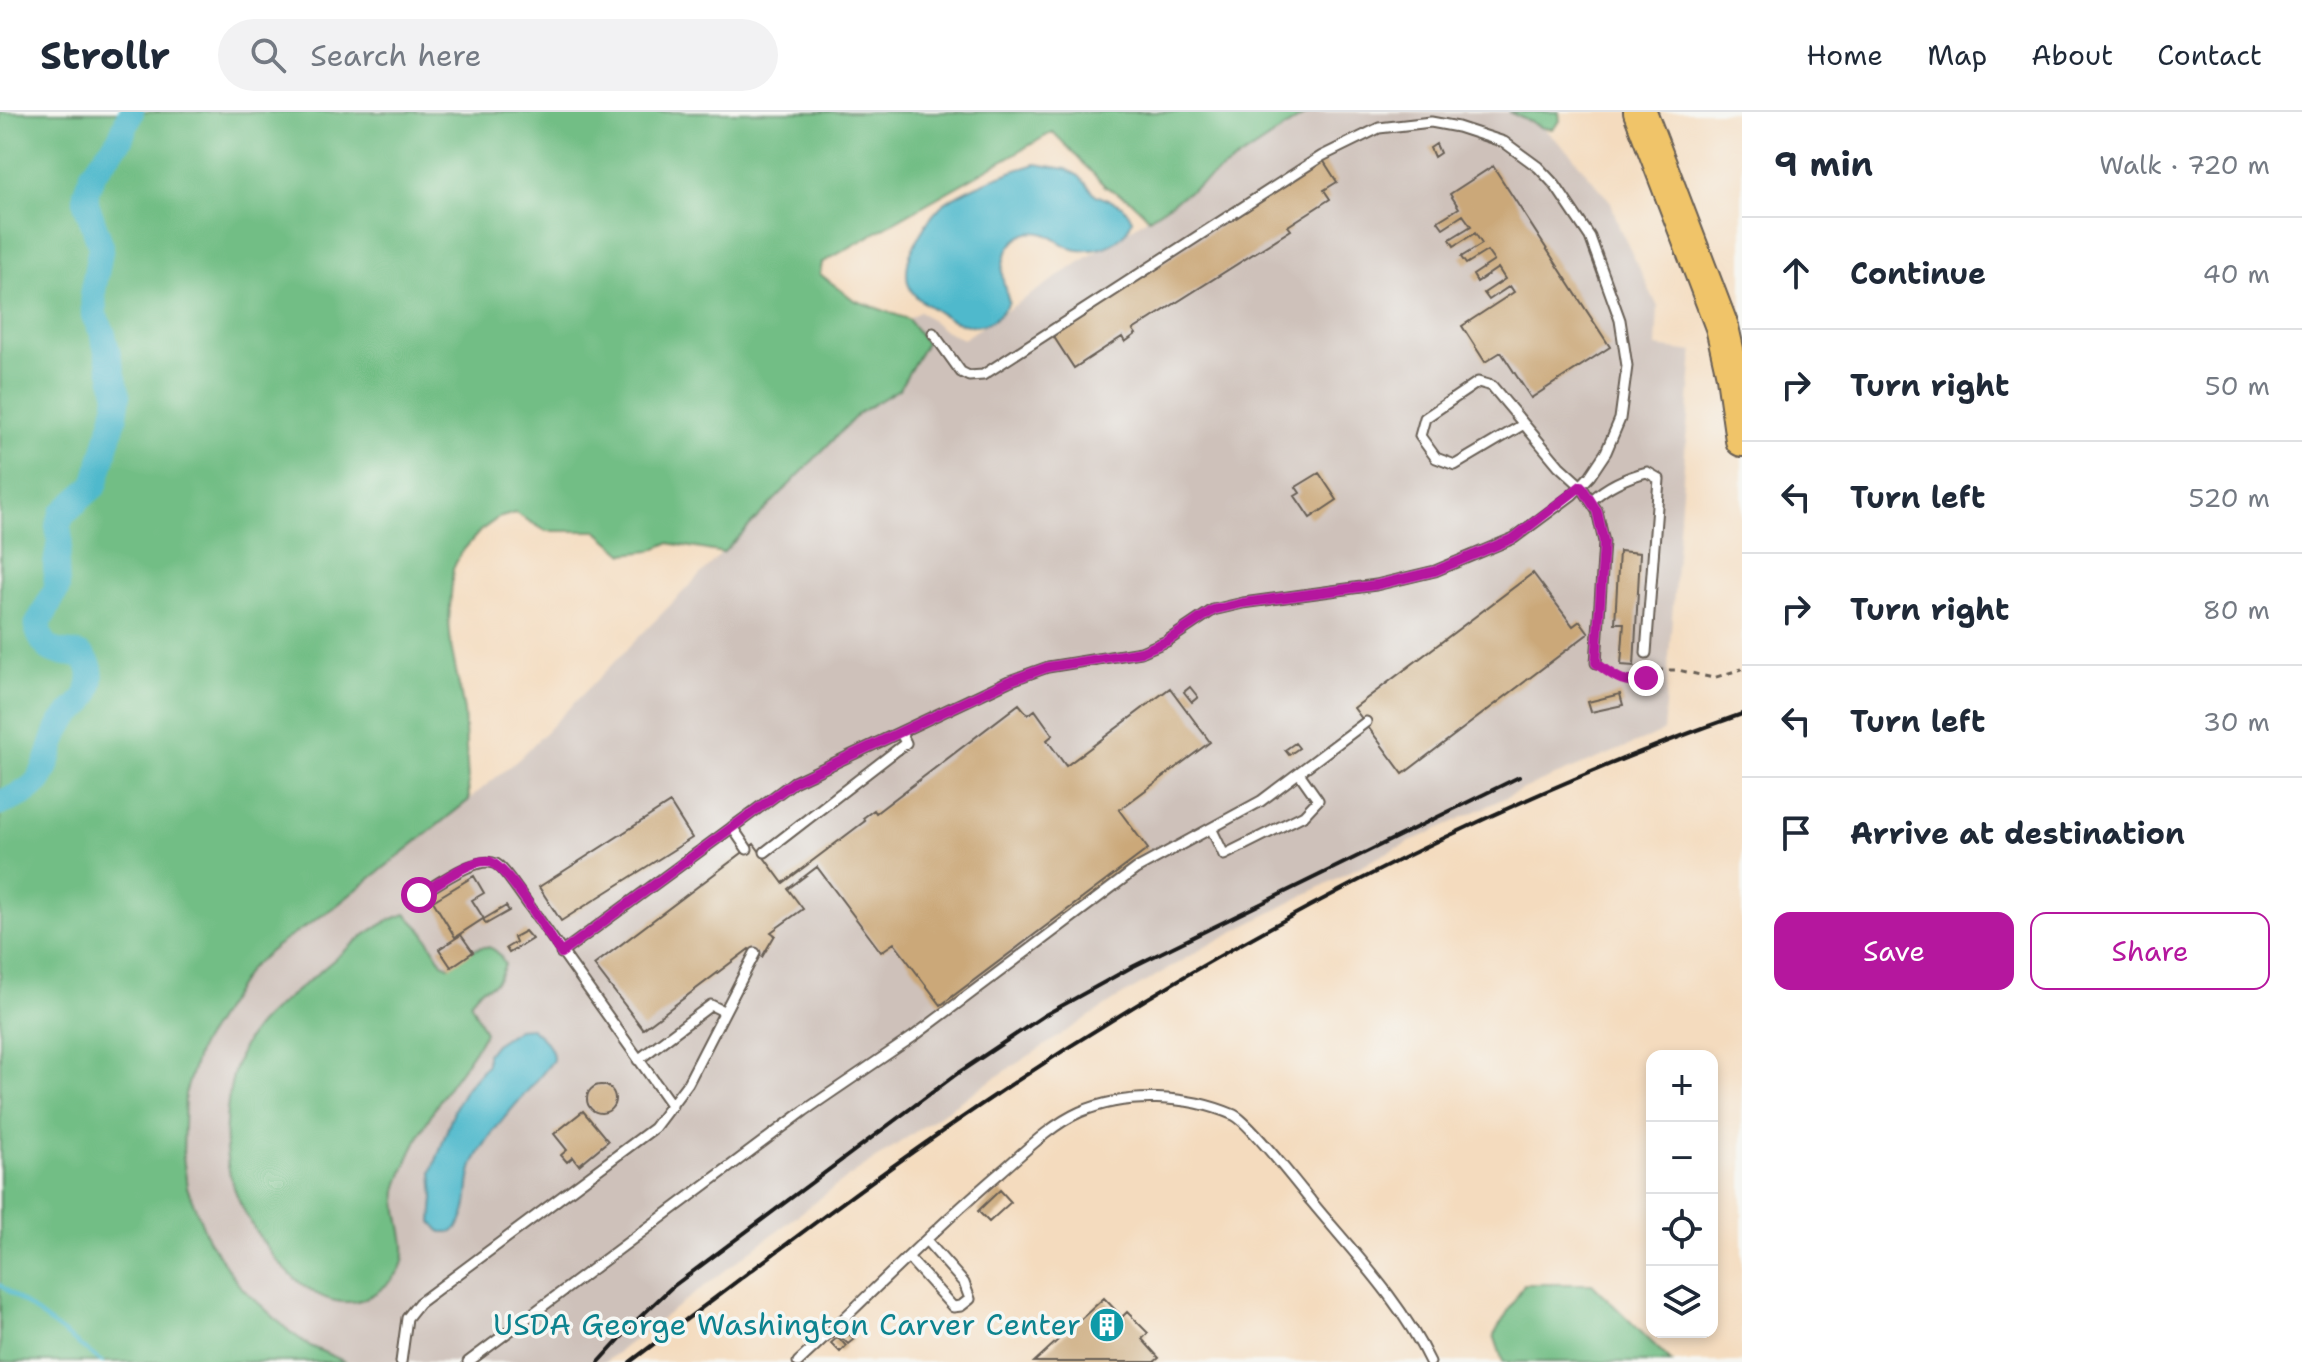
<!DOCTYPE html>
<html lang="en">
<head>
<meta charset="utf-8">
<style>
	:root { --surface:#fff; --page:#f2f2f3; --text:#1f2937; --muted:#747a83; --line:#e0e1e3; --accent:#b5179e }
	body { margin:0; font-family:"Shantell Sans",sans-serif; background:var(--page); color:var(--text) }
	.controls { position:absolute; right:24px; bottom:24px; display:grid; overflow:hidden; border-radius:16px; box-shadow:0 4px 12px #0003 }
	.controls button { width:72px; height:72px; display:grid; place-items:center; padding:0; border:0; border-bottom:2px solid var(--line); background:var(--surface); color:var(--text); font:40px sans-serif }
	.stop { position:absolute; width:24px; height:24px; margin:-18px; border:6px solid #b5179e; border-radius:50%; background:#fff }
	.stop.end { background:#b5179e; border-color:#fff; box-shadow:0 2px 8px #0008 }
	.list { margin:0; padding:0; list-style:none }
	h2 { display:flex; justify-content:space-between; align-items:center; height:104px; margin:0; padding:0 32px; font-size:34px }
	h2 small { font-size:26px; font-weight:400; color:var(--muted) }
	.list li { display:grid; grid-template-columns:52px 1fr auto; gap:24px; align-items:center; box-sizing:border-box; height:112px; padding:0 32px; border-top:2px solid var(--line) }
	.list b { display:block; font-size:30px; white-space:nowrap }
	.list em { font-size:26px; font-style:normal; color:var(--muted) }
	.actions { display:flex; gap:16px; padding:24px 32px }
	.actions a { flex:1; padding:18px 0; border:2px solid var(--accent); border-radius:16px; text-align:center; font-size:28px; color:var(--accent) }
	.actions .main { background:var(--accent); color:#fff }
	.icon { flex:none; width:44px; height:44px; fill:none; stroke:currentColor; stroke-width:2; stroke-linecap:round; stroke-linejoin:round }
	.map { position:relative; flex:none; width:1742px; height:1250px; overflow:hidden }
	header { display:flex; align-items:center; gap:48px; box-sizing:border-box; height:112px; padding:0 40px; background:var(--surface); border-bottom:2px solid var(--line) }
	header strong { font-size:38px }
	nav { display:flex; gap:44px; margin-inline-start:auto; font-size:28px }
	.search { width:560px; height:72px; background:var(--page); display:flex; align-items:center; gap:20px; box-sizing:border-box; padding:0 28px; border-radius:44px; color:var(--muted); font-size:30px }
	main { display:flex }
	aside { flex:1; background:var(--surface) }
	.map>svg:first-child { display:block }
</style>
</head>
<body>
<header>
<strong>Strollr</strong>
<div class="search"><svg class="icon" aria-label="search" viewBox="0 0 24 24"><circle cx="10" cy="10" r="6"/><path d="M15 15l6 6"/></svg>Search here</div>
<nav><a>Home</a><a>Map</a><a>About</a><a>Contact</a></nav>
</header>
<main>
<div class="map">
<svg width="1742" height="1250" viewBox="0 0 1742 1250">
	<rect width="100%" height="100%" fill="#f6f6f2"/>
	<filter id="ink" filterUnits="userSpaceOnUse"><feTurbulence type="fractalNoise" baseFrequency=".0125" numOctaves="2"/><feDisplacementMap in="SourceGraphic" scale="16" xChannelSelector="R" yChannelSelector="G"/><feConvolveMatrix kernelMatrix="1 2 1 2 8 2 1 2 1" color-interpolation-filters="sRGB"/></filter>
	<filter id="wash" filterUnits="userSpaceOnUse"><feTurbulence type="fractalNoise" baseFrequency=".006" numOctaves="4" result="noise"/><feDisplacementMap in="SourceGraphic" scale="32" xChannelSelector="R" yChannelSelector="G"/><feGaussianBlur stdDeviation="1.8" result="paint"/><feColorMatrix in="noise" values="0 0 0 0 0 0 0 0 0 0 0 0 0 0 0 0 0 1.4 0 .05"/><feComposite in="paint" operator="in"/></filter>
	<g filter="url(#wash)">
		<rect width="100%" height="100%" fill="#f4dbbe"/>
		<!-- industrial -->
		<path fill="#cec1ba" d="M1309 0H1509L1543 16 1571 42 1611 90 1619 115 1658 195 1656 235 1693 240 1663 620 1528 675 1380 744 1214 830 1113 889 978 977 836 1074 605 1250H346L312 1235 290 1220 239 1173 208 1127 187 1075 183 1044 185 982 200 934 249 857 275 835 336 794 519 647 859 301 899 277 925 231 908 207 920 199 942 217 963 227Z"/>
		<!-- forest -->
		<path fill="#72be85" stroke="#476d50" stroke-width="2" d="M0 0H1309L1149 106 1130 88 1106 75 1053 20 822 151 820 162 854 188 908 207 926 231 899 277 859 301 723 441 668 431 650 439 624 442 597 419H546L515 401 498 406 480 419 460 442 453 457 449 509 451 534 464 599 469 688 336 794 275 835 249 857 200 934 185 982 183 1044 187 1075 208 1127 239 1173 290 1220 312 1235 346 1250H0Z
			M1509 0H1559L1560 9 1553 17 1543 16Z
			M406 802 423 819 442 851 449 854C469 841 491 819 505 853 499 866 497 874 482 876L470 890 485 920C472 946 453 966 438 991 425 1012 411 1038 403 1061 401 1067 398 1073 397 1079 394 1103 412 1135 400 1157 394 1168 379 1180 368 1185 310 1213 248 1118 233 1073 219 1034 226 967 246 930 261 904 288 886 311 867 337 846 372 811 406 802Z
			M1524 1172H1592L1672 1250H1503L1494 1223Z"/>
		<!-- water -->
		<path fill="#4fb9cc" stroke="#366a74" stroke-width="2" d="M1036 52 1066 57 1079 64 1096 83 1123 94 1132 107C1126 130 1101 140 1078 138 1067 137 1056 126 1045 122 1020 114 1003 136 1002 160 1002 169 1006 180 1009 190 988 225 961 216 932 196 924 191 914 185 910 176 904 164 908 145 914 134 921 119 929 106 941 94 961 77 1011 59 1036 52Z
			M531 916C540 925 554 934 553 948 528 982 492 1013 474 1051 464 1074 474 1102 453 1120H441L432 1110 434 1086 432 1060 455 996 466 976 487 952V942L495 932 518 917Z"/>
		<g fill="none" stroke-linecap="round" stroke-linejoin="round">
			<!-- stream -->
			<path stroke="#4fb9cc" stroke-width="4" d="M0 1173 102 1250"/>
			<!-- river -->
			<path stroke="#4fb9cc" stroke-width="26" d="M0 691C13 686 28 681 37 670 50 654 51 630 61 613 68 601 84 593 88 580 91 570 92 558 87 550 76 532 47 555 37 514L57 476 56 453 60 428 58 414 62 402 95 373 115 303 118 283 102 219 94 204 93 179 101 134 86 91V80L93 61 120 27 131 0"/>
		</g>
		<g id="blocks">
			<!-- building -->
			<path fill="#cba879" d="M1436 32 1440 41 1434 45 1430 36Z
				M1323 48 1337 70 1324 78 1330 87 1288 114 1291 118 1133 218 1136 222 1125 230 1122 225 1074 256 1052 222Z
				M1493 54 1610 235 1531 286 1501 240 1485 250 1462 214 1514 180 1510 174 1489 188 1484 181 1505 167 1498 156 1477 170 1473 163 1494 149 1487 139 1466 152 1461 145 1482 132 1475 121 1454 134 1450 127 1471 114 1463 103 1443 116 1438 109 1459 96 1450 82Z
				M1319 361 1337 388 1310 406 1295 384 1300 381 1296 375Z
				M1619 439 1640 441 1634 554 1621 553 1624 511H1615Z
				M1533 461 1573 514 1580 509 1589 521 1403 662 1354 596Z
				M1190 575 1198 585 1192 590 1184 580Z
				M1170 576 1210 630 1119 698 1148 737 941 893 894 831 881 840 817 755 788 777 803 797 771 820 775 823 762 845 749 837 643 917 594 853 754 732 783 771 865 709 863 706 874 698 876 701 1019 592 1028 603 1035 598 1053 623 1047 628 1066 654Z
				M1620 582 1623 593 1591 600 1588 590Z
				M1295 631 1299 636 1289 643 1285 638Z
				M670 691 692 726 561 809 539 775Z
				M474 764 484 781 472 788 484 807 506 794 509 799 486 812 483 807 455 825 433 789Z
				M525 819 532 827 509 841 506 836 516 830 514 825Z
				M461 823 473 840 451 855 439 837Z
				M587 987a14 14 0 1 1 28 0a14 14 0 1 1-28 0Z
				M583 999 608 1029 579 1053 573 1045 567 1050 561 1043 567 1038 554 1022Z
				M1000 1078 1011 1090 989 1110 978 1099Z
				M1104 1186 1122 1205 1127 1200 1148 1221 1142 1227 1159 1246 1154 1250H1034Z
				M846 1219 854 1227 848 1232 841 1225Z
				M838 1225 846 1234 840 1240 831 1231Z"/>
		</g>
	</g>
	<g filter="url(#ink)">
		<use href="#blocks" fill-opacity="0" stroke="#685f55" stroke-width="2"/>
		<g fill="none" stroke-linecap="round" stroke-linejoin="round">
			<defs>
				<path id="service" d="M1524 312 1455 353 1436 346 1420 324 1425 306 1478 270 1492 274 1559 354 1581 374 1597 399 1604 430 1596 551
					M1592 388C1607 374 1627 365 1647 360L1659 367 1646 541
					M732 715 747 737
					M1211 716 1224 743 1304 703 1318 688 1299 661
					M765 740 906 631 901 621
					M419 783C435 774 478 742 496 752 503 756 508 765 513 771L672 994
					M561 841 794 670 1009 569 1048 555 1141 540 1167 529 1213 498 1243 491 1376 473 1435 459 1514 426 1572 383 1590 364 1606 340 1620 307 1627 254 1620 208 1590 125 1555 73 1538 55 1504 30 1458 15 1431 10 1379 16 1322 44 983 263 969 264 961 260 933 221
					M638 948 711 893 723 899
					M908 1145 953 1195 961 1194 970 1187 964 1171 926 1128
					M401 1250 407 1206 419 1191 654 1016 688 971 755 841
					M468 1250 804 999 914 924 1136 757 1261 689 1366 610
					M798 1250C866 1187 931 1119 1002 1059 1026 1038 1051 1013 1080 1000 1126 980 1188 983 1234 1003 1248 1009 1298 1073 1311 1089 1353 1140 1401 1189 1430 1250"/>
				<path id="motorway" d="M1640 0 1722 215 1733 264 1742 328"/>
			</defs>
			<!-- service casing -->
			<use href="#service" stroke="#685f55" stroke-width="13"/>
			<!-- motorway casing -->
			<use href="#motorway" stroke="#685f55" stroke-width="36"/>
			<!-- path -->
			<path stroke="#685f55" stroke-width="3" stroke-dasharray="6 6" stroke-linecap="butt" d="M1603 556 1620 568 1634 569 1660 558H1678L1713 566 1742 557"/>
			<!-- service -->
			<use href="#service" stroke="#fff" stroke-width="9"/>
			<!-- motorway -->
			<use href="#motorway" stroke="#f0c469" stroke-width="32"/>
			<!-- rail -->
			<path stroke="#1c1c1c" stroke-width="4" d="M599 1250 638 1207 671 1176 958 961 1045 903 1130 856 1519 665
				M630 1250C751 1159 871 1066 997 982 1224 830 1485 692 1742 602"/>
		</g>
	</g>
	<g fill="none" stroke-linecap="round" stroke-linejoin="round" filter="url(#ink)">
		<!-- route -->
		<path stroke="#b5179e" stroke-width="10" d="M419 783C435 774 468 748 487 749 506 750 549 824 561 841L794 670 1009 569 1048 555 1141 540 1167 529 1213 498 1243 491 1376 473 1435 459 1514 426 1581 374 1597 399 1604 430 1596 551C1611 562 1626 576 1646 566"/>
	</g>
	<!-- icons -->
	<defs>
		<symbol id="building-disc" viewBox="-11 -11 22 22"><circle r="9.5" fill="#0f9aa8" stroke="#f6f6f2"/><path d="M-4-6H4V6H1V3H-1V6H-4ZM-2.5-4.3h1.7v1.8h-1.7ZM.8-4.3h1.7v1.8H.8ZM-2.5-1h1.7V.8h-1.7ZM.8-1h1.7V.8H.8Z" fill="#fff"/></symbol>
	</defs>
	<g fill-rule="evenodd">
		<use href="#building-disc" x="1087" y="1193" width="40" height="40"/>
	</g>
	<g text-anchor="middle" stroke-width="7" stroke-linejoin="round" paint-order="stroke">
		<!-- culture labels -->
		<g font-size="30" fill="#0d838f" stroke="#f6f6f2" text-anchor="end">
			<text x="1081" y="1223">USDA George Washington Carver Center</text>
		</g>
	</g>
</svg>
<div class="controls">
<button>+</button>
<button>−</button>
<button><svg class="icon" aria-label="locate" viewBox="0 0 24 24"><circle cx="12" cy="12" r="6"/><path d="M12 2v4M12 18v4M2 12h4M18 12h4"/></svg></button>
<button><svg class="icon" aria-label="layers" viewBox="0 0 24 24"><path d="M12 4l9 5-9 5-9-5zM3 14l9 5 9-5"/></svg></button>
</div>
<div class="stop" style="left:419px;top:783px"></div>
<div class="stop end" style="left:1646px;top:566px"></div>
</div>
<aside>
<h2>9 min<small>Walk · 720 m</small></h2>
<ul class="list">
<li><svg class="icon" aria-label="ahead" viewBox="0 0 24 24"><path d="M12 20V5M6 11l6-6 6 6"/></svg><div><b>Continue</b></div><em>40 m</em></li>
<li><svg class="icon" aria-label="right" viewBox="0 0 24 24"><path d="M7 20v-9h11M14 6l5 5-5 5"/></svg><div><b>Turn right</b></div><em>50 m</em></li>
<li><svg class="icon" aria-label="left" viewBox="0 0 24 24"><path d="M17 20v-9H6M10 6l-5 5 5 5"/></svg><div><b>Turn left</b></div><em>520 m</em></li>
<li><svg class="icon" aria-label="right" viewBox="0 0 24 24"><path d="M7 20v-9h11M14 6l5 5-5 5"/></svg><div><b>Turn right</b></div><em>80 m</em></li>
<li><svg class="icon" aria-label="left" viewBox="0 0 24 24"><path d="M17 20v-9H6M10 6l-5 5 5 5"/></svg><div><b>Turn left</b></div><em>30 m</em></li>
<li><svg class="icon" aria-label="arrive" viewBox="0 0 24 24"><path d="M6 21V4h12l-3 4 3 4H6"/></svg><div><b>Arrive at destination</b></div></li>
</ul>
<div class="actions"><a class="main">Save</a><a>Share</a></div>
</aside>
</main>
</body>
</html>
